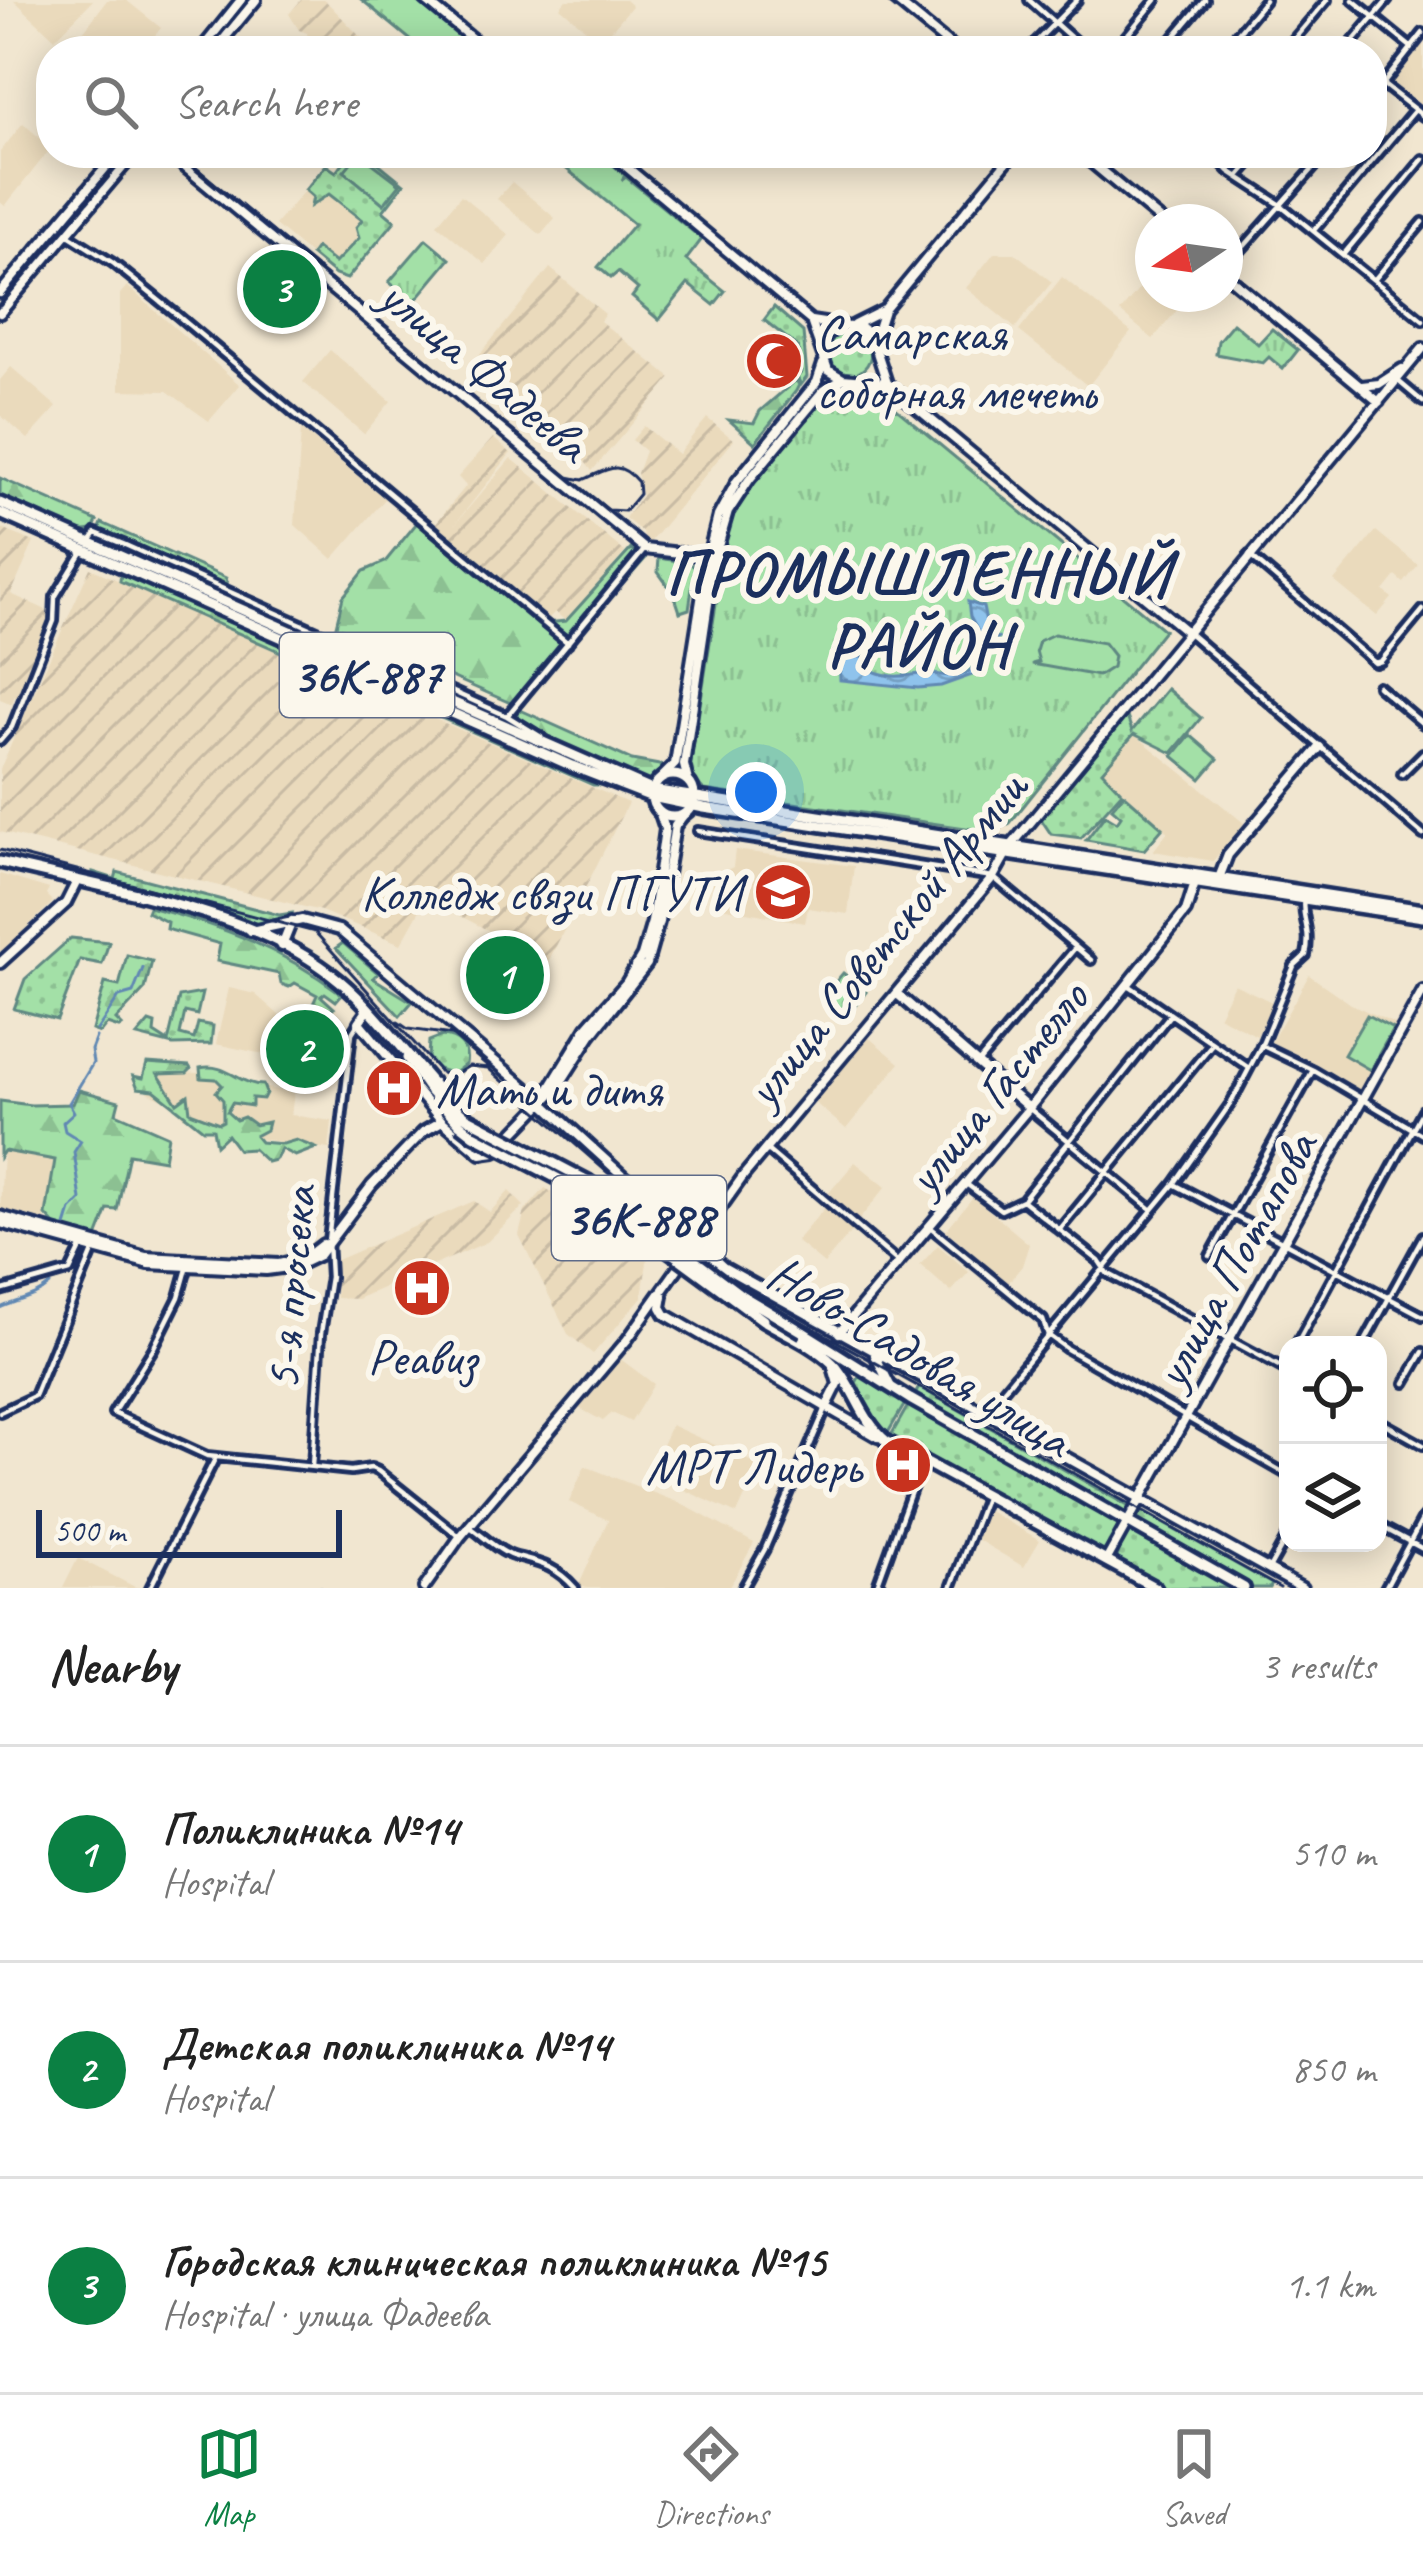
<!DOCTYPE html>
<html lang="en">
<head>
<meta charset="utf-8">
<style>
	:root { --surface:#fff; --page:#f6f6f6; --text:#222; --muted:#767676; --line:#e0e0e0; --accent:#0b8043 }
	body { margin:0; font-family:Caveat,sans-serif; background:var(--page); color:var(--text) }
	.controls { position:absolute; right:36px; bottom:36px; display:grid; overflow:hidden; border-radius:24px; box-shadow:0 6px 30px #0003 }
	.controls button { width:108px; height:108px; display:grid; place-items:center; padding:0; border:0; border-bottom:3px solid var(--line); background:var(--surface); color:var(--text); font:60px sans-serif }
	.compass { position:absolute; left:1135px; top:204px; width:108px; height:108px; border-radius:50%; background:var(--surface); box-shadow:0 6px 30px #0003; rotate:257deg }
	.scale { position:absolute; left:36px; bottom:30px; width:306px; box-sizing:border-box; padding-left:12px; border:6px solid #1b2f5e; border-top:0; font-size:33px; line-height:42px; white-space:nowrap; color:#1b2f5e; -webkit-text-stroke:9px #fbf7ec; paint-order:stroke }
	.you { position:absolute; left:756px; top:792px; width:42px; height:42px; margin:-30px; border:9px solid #fff; border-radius:50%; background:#1a73e8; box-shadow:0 0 0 18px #1a73e833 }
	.badge { display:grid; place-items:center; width:78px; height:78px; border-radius:50%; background:var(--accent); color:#fff; font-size:39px; font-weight:700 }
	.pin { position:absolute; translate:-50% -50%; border:6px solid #fff; box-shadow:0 3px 12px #0006 }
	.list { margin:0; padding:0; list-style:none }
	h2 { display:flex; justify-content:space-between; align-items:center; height:156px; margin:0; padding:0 48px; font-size:51px }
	h2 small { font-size:39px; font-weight:400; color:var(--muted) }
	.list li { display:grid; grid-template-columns:78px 1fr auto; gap:36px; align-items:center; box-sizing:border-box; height:216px; padding:0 48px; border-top:3px solid var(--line) }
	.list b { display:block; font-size:45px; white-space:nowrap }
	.list p { margin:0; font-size:39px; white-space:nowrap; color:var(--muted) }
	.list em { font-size:39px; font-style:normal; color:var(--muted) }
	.icon { flex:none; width:66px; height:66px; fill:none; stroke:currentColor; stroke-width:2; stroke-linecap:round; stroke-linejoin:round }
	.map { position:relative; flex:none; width:1423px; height:1588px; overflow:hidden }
	.search { position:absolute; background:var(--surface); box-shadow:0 6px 30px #0003; left:36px; right:36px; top:36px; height:132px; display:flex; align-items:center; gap:30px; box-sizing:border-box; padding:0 42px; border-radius:48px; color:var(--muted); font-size:45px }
	.sheet { height:804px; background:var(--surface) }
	nav { display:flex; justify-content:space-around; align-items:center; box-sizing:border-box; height:168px; border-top:3px solid var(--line); background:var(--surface); font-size:33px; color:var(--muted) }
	nav a { display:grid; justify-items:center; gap:6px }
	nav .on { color:var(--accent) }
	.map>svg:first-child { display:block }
</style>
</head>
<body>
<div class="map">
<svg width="1423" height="1588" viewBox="0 0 1423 1588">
	<defs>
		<pattern id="industrial-furrows" width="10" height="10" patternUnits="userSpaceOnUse" patternTransform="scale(3)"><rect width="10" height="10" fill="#eadabc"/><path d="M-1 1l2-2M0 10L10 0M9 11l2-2" fill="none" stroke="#c8bba4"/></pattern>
		<pattern id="grass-dots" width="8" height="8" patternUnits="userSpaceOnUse" patternTransform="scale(3)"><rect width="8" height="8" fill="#a3e0a7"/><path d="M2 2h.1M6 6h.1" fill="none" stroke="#8cc092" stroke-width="1.8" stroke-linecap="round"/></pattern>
		<pattern id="forest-firs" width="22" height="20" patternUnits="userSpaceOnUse" patternTransform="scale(3)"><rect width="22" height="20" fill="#a3e0a7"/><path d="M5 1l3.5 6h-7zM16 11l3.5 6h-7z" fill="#8cc092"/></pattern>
		<pattern id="park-tufts" width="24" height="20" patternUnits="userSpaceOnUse" patternTransform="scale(3)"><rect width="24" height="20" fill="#a3e0a7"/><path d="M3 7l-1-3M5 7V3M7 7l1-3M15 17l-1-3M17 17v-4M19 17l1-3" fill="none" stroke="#8cc092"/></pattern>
		<pattern id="water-waves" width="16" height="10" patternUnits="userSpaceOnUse" patternTransform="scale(3)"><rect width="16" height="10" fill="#8fc3ec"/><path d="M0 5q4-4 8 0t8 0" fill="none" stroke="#749fc2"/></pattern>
	</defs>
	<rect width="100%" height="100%" fill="#f1e6d0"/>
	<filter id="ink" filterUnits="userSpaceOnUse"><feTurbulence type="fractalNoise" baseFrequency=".00833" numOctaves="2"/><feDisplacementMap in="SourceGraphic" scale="24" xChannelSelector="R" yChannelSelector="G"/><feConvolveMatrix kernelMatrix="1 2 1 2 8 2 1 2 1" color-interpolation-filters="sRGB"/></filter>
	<g filter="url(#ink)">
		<!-- built -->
		<path fill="#eadabc" d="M14 0H93L55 39Z
			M107 0H126L161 28 142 51H69Z
			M566 0H625L632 6 601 42 560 7Z
			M1423 42V112L1388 84Z
			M23 123 51 148 5 206 0 202V152Z
			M351 153H366L404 184 383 211 395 221 347 279 335 275 275 225 326 165 336 172Z
			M512 182 555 218 541 235 497 199Z
			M461 195 509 235 485 264 437 224Z
			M994 253H1015L1052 282 1015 328 966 288Z
			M1153 272V294L1189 296 1153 339 1120 312Z
			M1062 277 1131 332 1088 386 1019 331Z
			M127 286 240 385 209 421 167 391 120 390V294Z
			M330 350 391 401 364 434 303 382Z
			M11 367 57 407 28 439 0 415V380Z
			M301 429 385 499 333 559 295 525Z
			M1376 531 1418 565 1404 583 1396 576 1384 591 1392 598 1377 616 1334 581Z
			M1134 734 1244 823 1213 861 1153 851 1168 832 1102 772Z
			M735 850 854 866 848 914 808 908 805 923 721 907 711 877 733 867Z
			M0 874 49 889 46 895 53 902 0 953Z
			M484 944 542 970 526 1006 468 980Z
			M1309 975 1351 1004 1401 1027 1363 1096 1270 1044Z
			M1234 984 1274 1003 1257 1036 1218 1016Z
			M229 988 255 994 279 1015 273 1056 216 1044Z
			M868 1037 900 1063 846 1129 814 1102Z
			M157 1069 228 1076 222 1127 182 1116 177 1106 148 1092Z
			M235 1082 294 1093 291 1115 332 1121 329 1149 226 1134Z
			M3 1151 55 1160 44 1224 0 1210Z
			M855 1162 886 1187 858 1221 827 1195Z
			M973 1197 1029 1244 1022 1266 1008 1283 946 1230Z
			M829 1203 856 1226 824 1264 796 1241Z
			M938 1245 969 1272 951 1292 920 1265Z
			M619 1358 654 1384 631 1422 612 1413 603 1421 579 1408Z
			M671 1425 759 1465 737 1514 649 1474Z
			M585 1466 682 1504 754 1543 729 1588H587L579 1585 608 1520 569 1502Z
			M983 1508 1040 1540 1024 1567 973 1537Z
			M78 1558 137 1588H63Z"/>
		<!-- industrial -->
		<path fill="url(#industrial-furrows)" d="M301 0H325L374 51H310L307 33 299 30 289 14Z
			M550 268 605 314 600 321 671 378 592 471 580 455 469 368Z
			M707 418 734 440 651 541 645 542 643 533 625 518 642 496 637 473 645 451 632 440 644 426 678 454Z
			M493 438 511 453 455 524 511 458 625 552 567 622 555 612 547 620 446 537 436 523 466 486 458 477Z
			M0 528 34 542 11 594 53 613 20 698 15 695 12 704 0 699Z
			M90 568 628 803 548 962 434 902 425 901 401 944 321 911 0 832V769Z
			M545 1188 649 1248 642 1297 593 1354 568 1334 519 1235 525 1211Z
			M509 1191 524 1206 487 1242 357 1299 336 1298 332 1262 474 1201 490 1212Z"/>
		<!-- grass -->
		<path fill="url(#grass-dots)" stroke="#5f8882" stroke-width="3" d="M351 153H366L404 184 383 211 395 221 347 279 335 275 311 255 316 248 335 263 359 238 356 227 362 220 329 194 311 206 313 197 305 190 326 165 336 172Z
			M774 307 803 332 807 377 801 385 797 377 802 372 798 347 764 320Z
			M825 352a23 23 0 1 1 46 0a23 23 0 1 1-46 0Z
			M102 523 226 578 228 586 99 531Z
			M1167 689 1201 718 1172 753 1134 734 1102 771 1122 792 1081 838 1051 834 1041 819 1126 714 1132 731Z
			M1124 794 1163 828 1144 850 1086 840 1105 815 1117 822 1121 816 1112 808Z
			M93 872 115 879 117 872 279 915 292 913 285 934 280 936 233 916 93 879Z
			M71 938 109 942 102 964 80 960 57 1020 14 1009 25 979Z
			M202 993 197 1015 185 1012 180 1035 194 1039 198 1023 213 1026 211 1044 173 1045 137 1036 149 1022 155 1024 154 1033 168 1042 179 997Z
			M442 1036C458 1037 469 1047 466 1064L453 1074 438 1069 428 1058 429 1041Z
			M865 1376 906 1402 886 1436 876 1426 854 1387 859 1377Z
			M909 1404 1121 1525 1110 1547 1101 1552 1092 1550 889 1439Z
			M1129 1530 1139 1535 1235 1588H1163L1117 1559 1123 1533Z"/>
		<!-- forest -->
		<path fill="url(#forest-firs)" stroke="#5f8882" stroke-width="3" d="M796 380 799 385 796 391 755 443 729 420 754 423 760 411Z
			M0 478 97 521 93 530 76 532 0 498Z
			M420 519 545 623 566 621 631 549 645 559 515 705 336 626 343 597 364 571 385 562Z
			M659 558 690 563 695 568 689 609 680 612 674 594 658 572Z
			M121 573 341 671 338 677 120 581Z
			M377 684 592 779 601 785H593L376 689Z
			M516 708 632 760 670 767C664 773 656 781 646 782 623 784 539 733 518 718Z
			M149 907C225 927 278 947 342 994L336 1001 325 993 321 996 334 1008 329 1011 312 1006 317 995 295 983 289 987 281 984 279 974 217 961 220 944 166 929 167 922 147 912Z
			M343 943 378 973 373 978 412 1002 400 1016 336 948Z
			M127 955 152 961 145 989 116 1020 122 1026 119 1028 107 1024 100 1033 92 1030 105 983 119 986Z
			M147 1063 189 1066 191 1069 187 1073 158 1074 177 1103 188 1095 190 1112 219 1123 223 1121V1100L216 1092 222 1085 216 1079 201 1078 200 1068C227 1062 238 1085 263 1085L266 1093 263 1099 252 1098V1106L232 1103 227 1112 236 1120 244 1117 255 1125 268 1122 266 1130 255 1136 260 1142 283 1144 296 1140 316 1148 295 1156 281 1149 275 1160 267 1162 253 1149 238 1150 227 1135 216 1145 213 1129H203L154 1090 138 1088 133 1076 143 1078Z
			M79 1090 119 1101 116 1113 168 1136 164 1160 129 1154 117 1210 108 1209 96 1240 55 1225 46 1215 55 1160 4 1151 0 1157V1101L31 1105 73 1104Z
			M919 1387 1133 1509 1130 1515 1125 1516 915 1395Z
			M1139 1510 1272 1584 1270 1588H1251L1141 1526 1136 1520Z"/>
		<!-- park -->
		<path fill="url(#park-tufts)" stroke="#5f8882" stroke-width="3" d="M362 0H417L477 51H424Z
			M547 153H599L625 175 622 180 626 177 702 239 686 260 725 291 714 305 688 284 659 320 632 297 638 289 618 272 611 278 598 267 634 224Z
			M426 239 450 259 414 302 389 282Z
			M1233 323 1258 344 1272 329 1298 350 1283 369 1269 357 1263 363 1216 354 1218 341Z
			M830 389 882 397 1164 630 1010 823 993 832 704 790 689 774 729 523 749 486Z
			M843 973 866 992 846 1017 823 997Z"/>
		<!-- pitch -->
		<path fill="#a3e0a7" stroke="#5f8882" stroke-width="3" d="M359 153 400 184 384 204 344 171Z
			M1054 634 1104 643 1114 656 1112 667 1098 676 1032 664 1039 662 1036 651 1039 641Z
			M1190 735 1218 759 1201 779 1173 756Z
			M1367 1015 1393 1029 1370 1070 1344 1055Z"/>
		<!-- water -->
		<path fill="url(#water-waves)" stroke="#6188b3" stroke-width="3" d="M968 602 983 607 986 622 982 632 998 638 988 643 972 675 941 686 918 688 840 680 839 657H865L873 671C889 677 896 677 912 675 947 668 969 695 984 643L970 617Z"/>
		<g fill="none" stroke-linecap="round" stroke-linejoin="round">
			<!-- stream -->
			<path stroke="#6188b3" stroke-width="3" d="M97 1030 119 997 133 993 143 968
				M66 1226 71 1210 81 1200 74 1152 81 1141 65 1131 63 1122 74 1112 69 1103 93 1063 91 1050 96 1037
				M0 1308C17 1300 35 1298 50 1285
				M321 1588V1587"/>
			<defs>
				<path id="street" d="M1029 0 1086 51
					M1353 0 1412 48
					M1027 51 1077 0
					M1114 51 1156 0
					M1162 51 1205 0
					M1223 51 1265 0
					M1284 51 1327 0
					M1345 51 1388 0
					M1385 86 1423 116
					M1372 98 1423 33
					M1212 153 1229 171 1281 205 1423 320
					M1239 176 1259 153
					M1315 229 1415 110
					M67 234 113 263 177 315 568 643
					M1343 255 1423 159
					M1225 268 1327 153
					M1374 280 1423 222
					M1397 380 1423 402
					M91 540 96 533 123 544 507 716 541 737
					M1249 555 1375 663 1381 661 1423 610
					M1190 634 1423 835
					M1378 686 1423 724
					M507 716 645 549
					M0 741 12 727 54 621 55 597 84 549
					M1402 774 1423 753
					M698 831 993 877 1091 960
					M1127 984 1249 1068
					M1261 1045 1313 1070 1423 1135
					M978 1063 1075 948
					M1030 1109 1150 1208
					M766 1149 898 1262
					M965 1183 1001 1210 1022 1200 1099 1261 1107 1273 1288 1371
					M1174 1184 1423 1316
					M1024 1198 1170 1015
					M929 1226 1043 1320 1048 1335 1067 1349 1288 1475
					M1060 1229 1212 1044
					M1210 1256 1313 1070
					M188 1265 179 1297 153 1349 113 1413 207 1456 351 1471 371 1468 378 1471 458 1535
					M0 1291 70 1271 82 1246
					M1296 1345 1423 1110
					M1363 1345 1423 1236
					M1405 1383 1423 1352
					M0 1412 34 1396 94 1249
					M984 1413 1174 1184 1231 1103 1263 1042 1294 966 1306 955C1312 927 1300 918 1304 898
					M1378 1420 1423 1445
					M312 1466 321 1333 330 1277 328 1241 352 1033 359 1022
					M1378 1525 1423 1549
					M470 1527C482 1535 499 1552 513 1556 539 1563 555 1565 575 1588
					M1270 1567 1288 1535
					M150 1588 215 1459
					M743 1588 765 1549 826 1408
					M876 1588 921 1464
					M951 1588 985 1498
					M1385 1588 1423 1518"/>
				<path id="secondary" d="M425 0 487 51
					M895 0 957 51
					M200 51 241 0
					M214 51 256 0
					M168 153 645 549 715 557
					M610 153 811 321 828 370 843 379 886 383
					M1080 153 1163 222
					M1225 274 1379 402
					M0 293 118 153
					M0 313 135 153
					M811 321 863 329 874 343 887 383 1186 631
					M854 325 882 311
					M874 341 884 310 1014 153
					M821 347 828 334 843 325
					M1362 386 1379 384 1402 369
					M662 777 675 764 708 556 718 516 737 481 817 382 823 364
					M688 781 684 765 715 557 728 512 749 480 822 392 843 379
					M1011 846 1423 348
					M1219 878 1228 855 1320 747
					M251 931 302 920 339 930 530 1091 723 1267 1302 1588
					M282 946 292 921
					M0 963 66 903 76 883
					M896 993 1029 1108
					M364 1004 366 1012 359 1022 442 1121 481 1154 495 1152 557 1088 591 1035 647 964 659 922 675 826 685 813
					M542 1101 587 1027 626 983 642 956 652 922 665 829 660 814
					M0 1216 146 1257 279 1264 305 1258 323 1244
					M0 1223 149 1264 266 1270 296 1266 319 1255 372 1185 423 1132 442 1121
					M663 1296 661 1307 665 1314 878 1437
					M839 1333 1029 1108 1186 911 1196 880
					M875 1355 890 1385
					M826 1408 838 1384 833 1367
					M1106 1561 1423 991
					M424 1588 460 1537 627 1340 744 1175 993 877 1006 854"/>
				<path id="primary" d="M0 503 652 790 1423 910
					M0 513 572 766 652 797 704 808 1423 917
					M652 796a21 21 0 1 1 42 0a21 21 0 1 1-42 0Z
					M0 862C108 890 253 908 340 981 387 1021 420 1077 466 1117
					M407 1058 429 1090 460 1124
					M763 1320C786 1334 819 1347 837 1368 856 1392 862 1420 886 1441L1156 1588
					M803 1332 910 1399 1244 1588"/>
			</defs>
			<!-- street casing -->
			<use href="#street" stroke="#1b2f5e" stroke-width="14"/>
			<!-- secondary casing -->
			<use href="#secondary" stroke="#1b2f5e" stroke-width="16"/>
			<!-- primary casing -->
			<use href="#primary" stroke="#1b2f5e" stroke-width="18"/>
			<!-- street -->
			<use href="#street" stroke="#fbf7ec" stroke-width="4.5"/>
			<!-- secondary -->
			<use href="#secondary" stroke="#fbf7ec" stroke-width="8"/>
			<!-- primary -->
			<use href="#primary" stroke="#fbf7ec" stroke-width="9"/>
			<!-- tram -->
			<path stroke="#1b2f5e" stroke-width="3" d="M207 51 248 0
				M175 153 608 510 625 511 639 494 638 482C618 458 607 470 583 480L568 477 178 153
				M0 306 129 153
				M0 850 315 932 441 1073 454 1075 469 1066 488 1068 736 1285 1280 1588
				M398 1022 408 1029 452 1035 490 1068"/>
			<defs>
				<path id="primary-bridge" d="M466 1117 588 1181 741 1295 803 1332
					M460 1124 474 1135 601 1201 763 1320"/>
			</defs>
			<!-- primary-bridge casing -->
			<use href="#primary-bridge" stroke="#1b2f5e" stroke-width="18" stroke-linecap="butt"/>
			<!-- primary-bridge -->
			<use href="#primary-bridge" stroke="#fbf7ec" stroke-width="9"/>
		</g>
	</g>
	<!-- icons -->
	<defs>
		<symbol id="mosque-disc" viewBox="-11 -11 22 22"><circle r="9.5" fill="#c8321e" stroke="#fbf7ec"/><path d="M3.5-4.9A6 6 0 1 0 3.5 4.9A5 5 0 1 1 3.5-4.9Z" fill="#fff"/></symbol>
		<symbol id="university-disc" viewBox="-11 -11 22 22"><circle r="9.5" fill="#c8321e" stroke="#fbf7ec"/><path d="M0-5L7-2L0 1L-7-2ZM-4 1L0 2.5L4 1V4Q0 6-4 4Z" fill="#fff"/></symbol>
		<symbol id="hospital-disc" viewBox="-11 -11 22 22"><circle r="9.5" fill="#c8321e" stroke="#fbf7ec"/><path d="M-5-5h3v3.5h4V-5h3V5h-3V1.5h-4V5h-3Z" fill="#fff"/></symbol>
	</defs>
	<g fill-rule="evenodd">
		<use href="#mosque-disc" x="741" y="328" width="66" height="66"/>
		<use href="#university-disc" x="750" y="859" width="66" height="66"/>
		<use href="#hospital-disc" x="361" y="1055" width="66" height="66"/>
		<use href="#hospital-disc" x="389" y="1255" width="66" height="66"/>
		<use href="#hospital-disc" x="870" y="1432" width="66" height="66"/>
	</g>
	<g text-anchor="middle" stroke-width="12" stroke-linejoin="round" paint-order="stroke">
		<!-- shield labels -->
		<g fill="#fbf7ec" stroke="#5e6b89" stroke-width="3">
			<rect x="280" y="633" width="174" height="84" rx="9"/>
			<rect x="552" y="1176" width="174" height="84" rx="9"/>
		</g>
		<g font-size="48" font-weight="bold" fill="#1b2f5e">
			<text x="367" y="692">36К-887</text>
			<text x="639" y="1235">36К-888</text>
		</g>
		<!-- poi labels -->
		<g font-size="51" fill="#1b2f5e" stroke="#fbf7ec" text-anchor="start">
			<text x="816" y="350">Самарская<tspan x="816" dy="59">соборная мечеть</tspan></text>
			<text x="741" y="910" text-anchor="end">Колледж связи ПГУТИ</text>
			<text x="436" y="1106">Мать и дитя</text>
			<text x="422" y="1374" text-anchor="middle">Реавиз</text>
			<text x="861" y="1483" text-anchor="end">МРТ Лидерь</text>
		</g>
		<!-- street labels -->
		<g font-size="51" fill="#1b2f5e" stroke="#fbf7ec">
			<text transform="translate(485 369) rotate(40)" y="18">улица Фадеева</text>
			<text transform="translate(885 938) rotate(-51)" y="18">улица Советской Армии</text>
			<text transform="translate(996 1087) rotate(-51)" y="18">улица Гастелло</text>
			<text transform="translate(1234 1259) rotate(-61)" y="18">улица Потапова</text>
			<text transform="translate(289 1288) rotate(-85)" y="18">5-я просека</text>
			<text transform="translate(920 1355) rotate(31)" y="18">Ново-Садовая улица</text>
		</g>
		<!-- district labels -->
		<g font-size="63" font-weight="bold" letter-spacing="3" fill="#1b2f5e" stroke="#fbf7ec">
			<text x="919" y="594">ПРОМЫШЛЕННЫЙ<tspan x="919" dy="72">РАЙОН</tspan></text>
		</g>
	</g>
</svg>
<div class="controls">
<button><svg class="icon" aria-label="locate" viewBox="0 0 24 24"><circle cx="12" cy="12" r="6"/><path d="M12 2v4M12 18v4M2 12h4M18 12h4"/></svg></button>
<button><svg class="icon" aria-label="layers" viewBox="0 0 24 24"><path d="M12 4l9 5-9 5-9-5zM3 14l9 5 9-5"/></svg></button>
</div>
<svg class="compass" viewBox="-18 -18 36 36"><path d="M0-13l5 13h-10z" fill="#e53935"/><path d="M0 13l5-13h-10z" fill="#767676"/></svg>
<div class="scale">500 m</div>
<div class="you"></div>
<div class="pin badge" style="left:505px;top:975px">1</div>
<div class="pin badge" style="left:305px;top:1049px">2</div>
<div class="pin badge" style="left:282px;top:289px">3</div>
<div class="search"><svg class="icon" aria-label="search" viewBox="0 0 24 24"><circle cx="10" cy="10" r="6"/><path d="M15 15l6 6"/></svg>Search here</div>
</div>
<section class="sheet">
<h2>Nearby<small>3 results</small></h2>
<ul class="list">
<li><span class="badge">1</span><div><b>Поликлиника №14</b><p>Hospital</p></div><em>510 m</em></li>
<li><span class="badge">2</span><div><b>Детская поликлиника №14</b><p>Hospital</p></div><em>850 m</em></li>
<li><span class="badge">3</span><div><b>Городская клиническая поликлиника №15</b><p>Hospital · улица Фадеева</p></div><em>1.1 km</em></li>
</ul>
</section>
<nav>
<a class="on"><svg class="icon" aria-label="map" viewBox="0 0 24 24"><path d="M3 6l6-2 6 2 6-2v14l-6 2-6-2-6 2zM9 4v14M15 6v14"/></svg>Map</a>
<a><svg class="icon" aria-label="directions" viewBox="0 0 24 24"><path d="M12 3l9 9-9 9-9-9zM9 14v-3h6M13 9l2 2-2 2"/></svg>Directions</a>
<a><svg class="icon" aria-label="saved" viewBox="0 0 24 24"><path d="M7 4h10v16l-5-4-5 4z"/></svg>Saved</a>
</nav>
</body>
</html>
